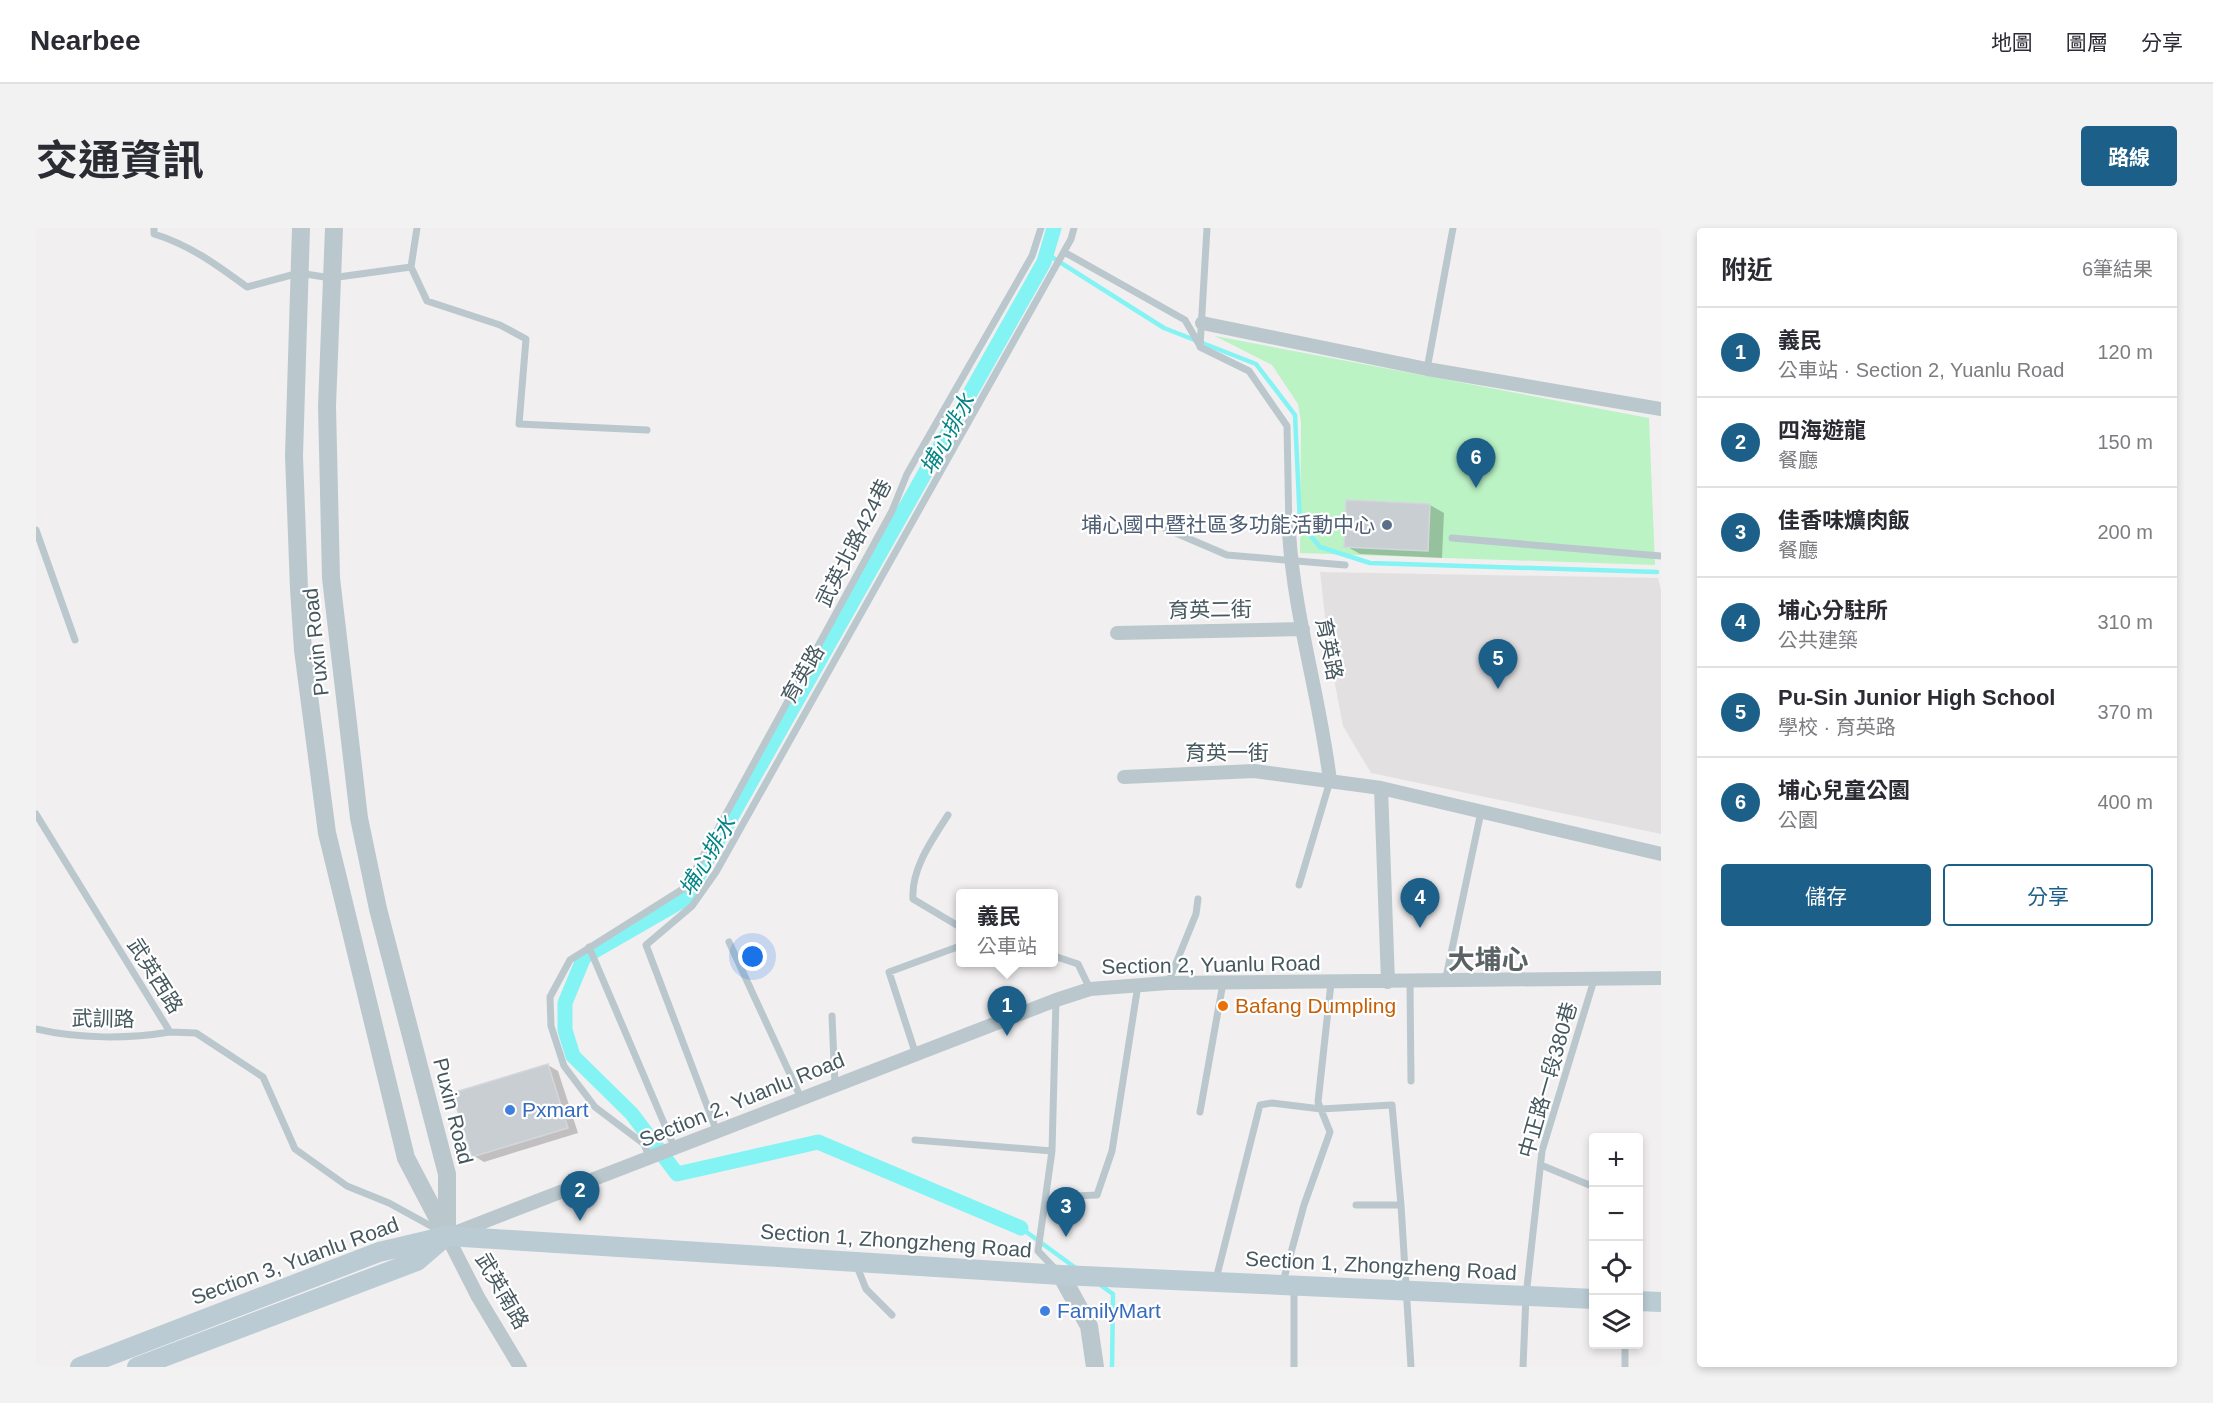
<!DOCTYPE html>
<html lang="zh-TW">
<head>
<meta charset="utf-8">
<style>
	:root { --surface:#fff; --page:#f2f2f3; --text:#2b2b33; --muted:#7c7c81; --line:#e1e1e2; --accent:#1c5f89 }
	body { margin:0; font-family:Helvetica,"Noto Sans TC",sans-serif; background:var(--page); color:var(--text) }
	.controls { position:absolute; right:18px; bottom:18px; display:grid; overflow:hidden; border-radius:6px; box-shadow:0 3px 9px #0003 }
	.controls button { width:54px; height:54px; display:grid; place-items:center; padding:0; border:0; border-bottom:2px solid var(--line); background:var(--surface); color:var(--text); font:30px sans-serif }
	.you { position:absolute; left:717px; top:729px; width:21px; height:21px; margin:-15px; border:4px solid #fff; border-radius:50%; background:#1a73e8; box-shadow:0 0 0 9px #1a73e833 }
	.badge { display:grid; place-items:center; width:39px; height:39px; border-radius:50%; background:var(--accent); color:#fff; font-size:20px; font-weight:700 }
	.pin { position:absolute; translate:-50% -50px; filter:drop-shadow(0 2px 3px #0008) }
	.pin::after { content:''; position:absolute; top:32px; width:21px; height:18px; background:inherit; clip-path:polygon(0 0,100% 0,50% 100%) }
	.popup { position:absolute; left:920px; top:661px; width:102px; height:78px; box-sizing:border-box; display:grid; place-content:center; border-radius:6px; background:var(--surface); filter:drop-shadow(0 2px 4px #0005); font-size:20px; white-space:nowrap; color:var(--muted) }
	.popup b { font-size:22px; color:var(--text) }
	.popup::after { content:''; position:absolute; left:50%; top:100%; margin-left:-12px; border:12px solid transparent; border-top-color:var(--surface) }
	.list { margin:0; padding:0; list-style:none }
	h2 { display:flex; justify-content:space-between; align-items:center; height:78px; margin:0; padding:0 24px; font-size:26px }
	h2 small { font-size:20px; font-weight:400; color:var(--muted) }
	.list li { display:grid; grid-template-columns:39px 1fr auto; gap:18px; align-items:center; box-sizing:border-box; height:90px; padding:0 24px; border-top:2px solid var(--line) }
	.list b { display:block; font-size:22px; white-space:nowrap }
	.list p { margin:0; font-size:20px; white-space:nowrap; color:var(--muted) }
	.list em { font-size:20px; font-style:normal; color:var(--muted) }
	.actions { display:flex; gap:12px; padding:18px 24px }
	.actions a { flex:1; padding:14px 0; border:2px solid var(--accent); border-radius:6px; text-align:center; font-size:21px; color:var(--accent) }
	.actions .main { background:var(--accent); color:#fff }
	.icon { flex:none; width:33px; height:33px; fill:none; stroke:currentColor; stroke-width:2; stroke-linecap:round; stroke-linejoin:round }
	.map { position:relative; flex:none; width:1625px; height:1139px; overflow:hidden; border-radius:6px }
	header { display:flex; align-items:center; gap:36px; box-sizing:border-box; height:84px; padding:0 30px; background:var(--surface); border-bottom:2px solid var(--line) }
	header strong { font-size:28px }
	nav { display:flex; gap:33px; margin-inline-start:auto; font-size:21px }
	.intro { display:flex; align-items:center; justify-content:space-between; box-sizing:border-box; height:144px; padding:0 36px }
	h1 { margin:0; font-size:42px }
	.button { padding:15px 27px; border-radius:6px; background:var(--accent); color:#fff; font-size:21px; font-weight:700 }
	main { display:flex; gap:36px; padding:0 36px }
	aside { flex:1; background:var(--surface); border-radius:6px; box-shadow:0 3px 9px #0003 }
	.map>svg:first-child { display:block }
</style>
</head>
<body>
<header>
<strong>Nearbee</strong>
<nav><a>地圖</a><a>圖層</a><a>分享</a></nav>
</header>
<div class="intro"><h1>交通資訊</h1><a class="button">路線</a></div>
<main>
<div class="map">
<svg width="1625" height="1139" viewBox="0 0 1625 1139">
	<rect width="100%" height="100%" fill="#f2eff0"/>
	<!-- education -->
	<path fill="#e3e0e2" d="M1284 344 1622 350 1625 362V606L1335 545 1307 498 1293 424Z"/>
	<!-- green -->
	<path fill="#bbf3c5" d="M1179 108 1613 190 1619 337 1264 325 1265 194 1262 176 1236 137Z"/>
	<!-- shadow -->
	<path fill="#0003" d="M1394 277 1408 285 1406 330 1324 326 1310 318Z
		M512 837 522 843 542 905 448 934 438 928Z"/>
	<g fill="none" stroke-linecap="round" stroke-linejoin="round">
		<!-- stream -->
		<path stroke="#84f3f3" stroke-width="4.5" d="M1011 26 1128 100 1220 136 1259 187 1264 295 1284 319 1334 335 1621 344
			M985 1000 1041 1041
			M1063 1056 1077 1066 1076 1139"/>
		<!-- canal -->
		<path stroke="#84f3f3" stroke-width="15" d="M985 1000 782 914 641 946 596 886 537 828 529 802V775L548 729 649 671 1008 34 1018 0"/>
	</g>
	<!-- building -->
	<path fill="#c9ced3" stroke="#d3d7dc" stroke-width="1.5" d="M1310 272 1394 276 1392 323 1308 319Z
		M512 836 532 900 436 929 416 865Z"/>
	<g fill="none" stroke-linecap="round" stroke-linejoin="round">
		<!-- service -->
		<path stroke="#bac8ce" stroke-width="7" d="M118 0V6C154 17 181 37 211 59L263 45 295 50 375 39 381 0
			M1171 0 1164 119 1213 143 1251 198 1253 304
			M1028 24 1149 92 1164 118
			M375 39 391 73 464 97 490 111 483 196 611 202
			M1391 141 1417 0
			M1128 300 1191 327 1309 337
			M0 302 39 412
			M1416 310 1625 328
			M0 586 134 804 160 805 227 849 259 921 311 958 353 975 404 1003
			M912 587C896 612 875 641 877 671L924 699
			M1263 657 1294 553
			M693 714 765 870
			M553 719 639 921
			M1018 728 1042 736 1054 761
			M1374 754 1375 853
			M1409 754 1445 584
			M1132 755 1160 686 1162 671
			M1020 772 1016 923 1002 1023 1021 1043
			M796 788 799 857
			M0 801C42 811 92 811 134 804
			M880 827 853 744 924 718
			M1164 884 1187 755
			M681 904 610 717 656 678 680 644 1035 11 1038 0
			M879 912 1016 923
			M614 931 608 916 559 879 528 838 515 798 514 769 534 732 650 659 856 283 871 246 996 28 1005 0
			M1505 937 1558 959
			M1038 968 1061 967 1076 923 1102 757
			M1365 977 1375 1139
			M820 1036 830 1061 856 1087
			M1180 1051 1224 877 1236 875 1285 881 1356 877 1365 977H1320
			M1247 1054 1268 977 1294 904 1282 874 1295 755
			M1258 1139V1061
			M1487 1139 1490 1068 1506 923 1558 752
			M1589 1139V1116"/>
		<!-- minor -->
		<path stroke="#bac8ce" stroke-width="14" d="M1166 95 1391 141 1625 181
			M1253 304C1258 388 1284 469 1294 553
			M1081 405 1267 401
			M1088 549 1218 543 1345 560 1625 626
			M1345 560 1352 754
			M484 1139 442 1069 411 1008 1020 772 1054 761 1132 755 1625 750"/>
		<!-- tertiary -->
		<path stroke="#bac8ce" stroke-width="18" d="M265 0 258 228 263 361 267 422 291 605 370 930 411 1008
			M298 0 291 178 295 350 310 478 323 590 342 681 411 946V1003
			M1025 1047 1053 1098 1059 1139"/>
		<!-- secondary -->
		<path stroke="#bacbd3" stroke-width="20" d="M1602 1073 1625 1074
			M44 1139 343 1024 411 1008 1025 1047 1558 1071
			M101 1139 381 1033 409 1009"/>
	</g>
	<!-- markers -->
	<circle fill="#5c6f8a" stroke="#fff" stroke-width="2" cx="1351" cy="297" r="6"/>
	<circle fill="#e8710a" stroke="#fff" stroke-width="2" cx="1187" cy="778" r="6"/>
	<g fill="#3f7fe0" stroke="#fff" stroke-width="2">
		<circle cx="474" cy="882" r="6"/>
		<circle cx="1009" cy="1083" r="6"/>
	</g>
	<g text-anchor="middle" stroke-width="4.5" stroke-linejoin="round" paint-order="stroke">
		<!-- service labels -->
		<g font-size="21" fill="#4e5e75" stroke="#fff" text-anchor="end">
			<text x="1339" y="304">埔心國中暨社區多功能活動中心</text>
		</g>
		<!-- street labels -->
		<g font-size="21" fill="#46585f" stroke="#fff">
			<text transform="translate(818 315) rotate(-63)" y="7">武英北路424巷</text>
			<text transform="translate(1174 382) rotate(-1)" y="7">育英二街</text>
			<text transform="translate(280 414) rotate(-96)" y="7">Puxin Road</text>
			<text transform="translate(1293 421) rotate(79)" y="7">育英路</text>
			<text transform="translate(767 446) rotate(-60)" y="7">育英路</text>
			<text x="1191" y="532">育英一街</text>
			<text transform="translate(1175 737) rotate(-1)" y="7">Section 2, Yuanlu Road</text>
			<text transform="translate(119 748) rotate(58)" y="7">武英西路</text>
			<text transform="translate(67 791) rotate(1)" y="7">武訓路</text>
			<text transform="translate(1512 852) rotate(-74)" y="7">中正路一段380巷</text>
			<text transform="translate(706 872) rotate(-22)" y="7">Section 2, Yuanlu Road</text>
			<text transform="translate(417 883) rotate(76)" y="7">Puxin Road</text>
			<text transform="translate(860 1013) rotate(4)" y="7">Section 1, Zhongzheng Road</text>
			<text transform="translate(259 1033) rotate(-20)" y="7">Section 3, Yuanlu Road</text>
			<text transform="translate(1345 1038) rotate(3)" y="7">Section 1, Zhongzheng Road</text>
			<text transform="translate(466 1063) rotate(60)" y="7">武英南路</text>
		</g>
		<!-- food labels -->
		<g font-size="21" fill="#c56008" stroke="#fff" text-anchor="start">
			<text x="1199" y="785">Bafang Dumpling</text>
		</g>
		<!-- shop labels -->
		<g font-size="21" fill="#366cbe" stroke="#fff" text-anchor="start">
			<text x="486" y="889">Pxmart</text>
			<text x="1021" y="1090">FamilyMart</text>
		</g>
		<!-- water labels -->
		<g font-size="22" font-style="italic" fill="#058485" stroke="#fff">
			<text transform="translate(911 206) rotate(-61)" y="8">埔心排水</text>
			<text transform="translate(671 628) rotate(-59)" y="8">埔心排水</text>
		</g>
		<!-- district labels -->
		<g font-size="27" font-weight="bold" fill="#5b6265" stroke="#fff">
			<text x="1452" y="741">大埔心</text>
		</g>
	</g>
</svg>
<div class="controls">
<button>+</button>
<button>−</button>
<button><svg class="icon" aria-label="locate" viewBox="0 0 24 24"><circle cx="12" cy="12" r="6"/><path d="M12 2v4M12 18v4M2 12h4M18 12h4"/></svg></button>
<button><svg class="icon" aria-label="layers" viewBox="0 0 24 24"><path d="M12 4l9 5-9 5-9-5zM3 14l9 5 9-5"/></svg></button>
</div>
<div class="you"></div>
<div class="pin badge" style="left:971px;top:808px">1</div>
<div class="popup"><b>義民</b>公車站</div>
<div class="pin badge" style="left:544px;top:993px">2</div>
<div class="pin badge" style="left:1030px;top:1009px">3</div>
<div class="pin badge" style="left:1384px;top:700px">4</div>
<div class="pin badge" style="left:1462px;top:461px">5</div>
<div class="pin badge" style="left:1440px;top:260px">6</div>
</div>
<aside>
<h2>附近<small>6筆結果</small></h2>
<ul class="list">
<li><span class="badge">1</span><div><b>義民</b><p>公車站 · Section 2, Yuanlu Road</p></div><em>120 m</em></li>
<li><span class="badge">2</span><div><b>四海遊龍</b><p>餐廳</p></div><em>150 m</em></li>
<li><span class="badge">3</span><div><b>佳香味爌肉飯</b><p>餐廳</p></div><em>200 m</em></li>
<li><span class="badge">4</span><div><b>埔心分駐所</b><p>公共建築</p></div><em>310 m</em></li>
<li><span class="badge">5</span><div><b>Pu-Sin Junior High School</b><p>學校 · 育英路</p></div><em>370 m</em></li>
<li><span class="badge">6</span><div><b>埔心兒童公園</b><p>公園</p></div><em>400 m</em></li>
</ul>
<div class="actions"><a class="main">儲存</a><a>分享</a></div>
</aside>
</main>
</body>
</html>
